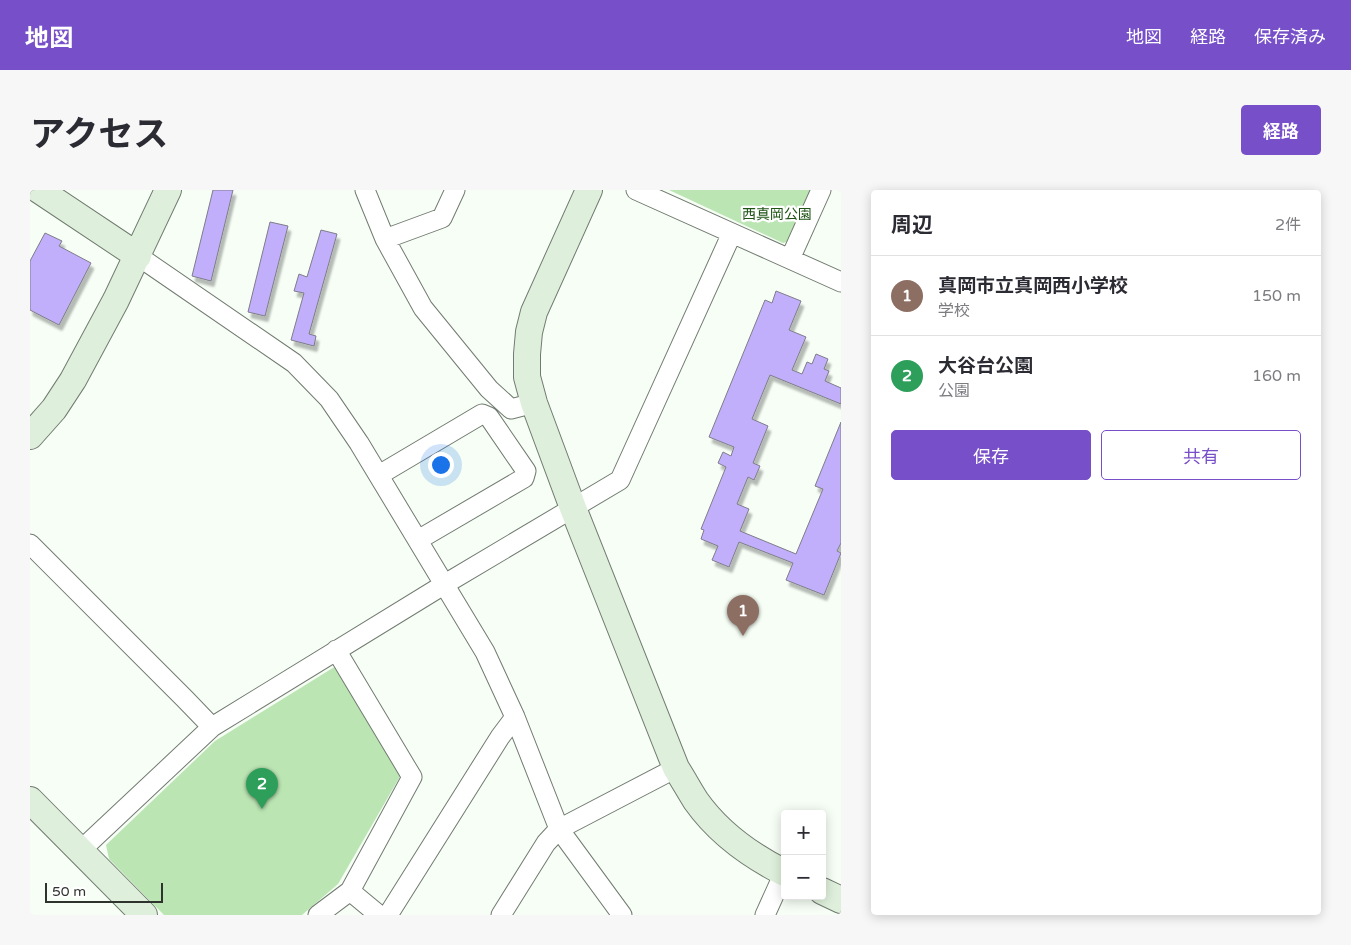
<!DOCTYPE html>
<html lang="ja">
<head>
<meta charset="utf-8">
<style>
	:root { --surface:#fff; --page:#f7f7f7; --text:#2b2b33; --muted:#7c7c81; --line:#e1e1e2; --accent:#7750c9 }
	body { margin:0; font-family:"Varela Round","Noto Sans JP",sans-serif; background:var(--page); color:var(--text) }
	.controls { position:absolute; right:15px; bottom:15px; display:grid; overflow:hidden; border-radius:5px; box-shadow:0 2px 12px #0003 }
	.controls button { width:45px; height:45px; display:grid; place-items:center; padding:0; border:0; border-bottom:1px solid var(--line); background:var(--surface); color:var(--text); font:25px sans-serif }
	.scale { position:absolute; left:15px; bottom:12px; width:118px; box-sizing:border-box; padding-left:5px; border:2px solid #2f332e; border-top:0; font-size:14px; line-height:18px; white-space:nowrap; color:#2f332e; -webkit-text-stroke:4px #fff; paint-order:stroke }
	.you { position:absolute; left:410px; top:274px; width:18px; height:18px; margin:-12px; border:4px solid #fff; border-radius:50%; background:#1a73e8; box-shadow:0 0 0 8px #1a73e833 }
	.badge { display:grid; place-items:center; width:32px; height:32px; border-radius:50%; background:var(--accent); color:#fff; font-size:16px; font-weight:700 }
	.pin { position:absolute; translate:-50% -41px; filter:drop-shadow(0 1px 2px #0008) }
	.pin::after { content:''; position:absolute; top:26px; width:18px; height:15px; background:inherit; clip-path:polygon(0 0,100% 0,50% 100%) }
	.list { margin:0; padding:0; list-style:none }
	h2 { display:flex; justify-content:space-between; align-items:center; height:65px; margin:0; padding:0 20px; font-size:21px }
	h2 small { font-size:16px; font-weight:400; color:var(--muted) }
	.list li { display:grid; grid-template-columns:32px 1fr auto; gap:15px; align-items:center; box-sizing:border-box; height:80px; padding:0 20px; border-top:1px solid var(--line) }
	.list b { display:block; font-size:19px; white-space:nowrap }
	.list p { margin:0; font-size:16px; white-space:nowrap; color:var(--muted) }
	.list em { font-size:16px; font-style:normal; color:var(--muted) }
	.actions { display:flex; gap:10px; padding:15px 20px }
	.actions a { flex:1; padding:11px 0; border:1px solid var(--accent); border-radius:5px; text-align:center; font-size:18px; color:var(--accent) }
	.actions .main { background:var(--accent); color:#fff }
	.map { position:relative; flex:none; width:811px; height:725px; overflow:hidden; border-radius:5px }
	header { display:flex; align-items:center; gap:30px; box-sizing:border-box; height:70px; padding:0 25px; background:var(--accent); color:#fff }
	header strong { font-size:24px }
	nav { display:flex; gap:28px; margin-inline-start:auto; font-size:18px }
	.intro { display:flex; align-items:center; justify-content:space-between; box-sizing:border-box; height:120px; padding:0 30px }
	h1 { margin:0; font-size:35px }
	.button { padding:12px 22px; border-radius:5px; background:var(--accent); color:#fff; font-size:18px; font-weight:700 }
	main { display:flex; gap:30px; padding:0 30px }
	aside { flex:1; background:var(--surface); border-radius:5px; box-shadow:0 2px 12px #0003 }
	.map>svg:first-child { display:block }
</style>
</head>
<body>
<header>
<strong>地図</strong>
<nav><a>地図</a><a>経路</a><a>保存済み</a></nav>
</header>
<div class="intro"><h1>アクセス</h1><a class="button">経路</a></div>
<main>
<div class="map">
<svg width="811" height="725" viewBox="0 0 811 725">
	<defs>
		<filter id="shadow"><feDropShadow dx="3" dy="5.5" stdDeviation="1" flood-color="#0004"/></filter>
	</defs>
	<rect width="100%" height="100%" fill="#f6fef5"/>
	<!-- green -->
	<path fill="#bbe5b3" d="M639 0H786L763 50 753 53Z
		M306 476 372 583 308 694 272 725H134L79 669 76 655 185 551Z"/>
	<!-- building -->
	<path fill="#c1affc" stroke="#7e7c88" filter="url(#shadow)" d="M183 0H203L181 91 162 86Z
		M240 32 258 36 235 126 218 122Z
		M291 40 307 44 279 144 286 146 284 156 261 150 274 103 264 101 269 84 277 87Z
		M15 43 32 51 29 56 61 73 29 135 0 120V71Z
		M746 101 771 111 759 140 776 147 762 180 772 184 777 172 782 174 786 164 798 169 794 179 799 181 795 191 811 198V214L740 185 722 229 738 236 723 273 730 276 724 290 718 287 707 314 719 319 710 341 766 364 793 299 785 296 811 232V353L807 361 811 363 794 405 756 390 763 373 709 352 699 377 682 370 688 356 671 349 674 340 671 339 696 277 688 273 693 262 701 266 704 257 679 247 735 110 742 113Z"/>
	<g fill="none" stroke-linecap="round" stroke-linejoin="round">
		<defs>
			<path id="street" d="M335 0 355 49 393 118 459 199 481 219 504 213
				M606 0 811 92
				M355 49 412 28 425 0
				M108 66 264 173 299 209 329 253 455 462 485 527 529 639 592 725
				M760 69 791 0
				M349 285 452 224 459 227 496 281 494 288 388 350
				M0 354 155 509 182 537
				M50 661 182 537 415 394 590 290 702 43
				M320 701 349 725
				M288 725 320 701 382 587 306 460
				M358 725 470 547 485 527
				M471 725 516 653 529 639 646 578
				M735 725 754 683"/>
			<path id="secondary" d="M9 0 108 66
				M559 0 504 122 499 142 497 164V187L504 213 543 318 646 578C653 589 659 600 666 611 688 642 721 666 755 683
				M0 246 24 219 43 190 86 110 138 0
				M0 610 114 725
				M792 701 811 710"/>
		</defs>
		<!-- street casing -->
		<use href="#street" stroke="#727b71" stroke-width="21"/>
		<!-- secondary casing -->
		<use href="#secondary" stroke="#727b71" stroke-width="28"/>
		<!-- street -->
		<use href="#street" stroke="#fff" stroke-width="19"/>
		<!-- secondary -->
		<use href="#secondary" stroke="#def0db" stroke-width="26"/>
	</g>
	<g text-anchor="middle" stroke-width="4.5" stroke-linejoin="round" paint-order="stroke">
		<!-- park labels -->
		<g font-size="14" fill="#1d5313" stroke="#fff">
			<text x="747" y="29">西真岡公園</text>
		</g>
	</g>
</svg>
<div class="controls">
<button>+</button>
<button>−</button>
</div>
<div class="scale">50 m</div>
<div class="you"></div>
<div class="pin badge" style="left:713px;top:446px;background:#8d6e63">1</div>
<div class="pin badge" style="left:232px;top:619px;background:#2e9e5b">2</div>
</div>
<aside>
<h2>周辺<small>2件</small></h2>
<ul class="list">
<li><span class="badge" style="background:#8d6e63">1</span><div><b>真岡市立真岡西小学校</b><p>学校</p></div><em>150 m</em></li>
<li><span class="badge" style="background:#2e9e5b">2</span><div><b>大谷台公園</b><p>公園</p></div><em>160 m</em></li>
</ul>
<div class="actions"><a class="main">保存</a><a>共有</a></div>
</aside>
</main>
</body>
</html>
